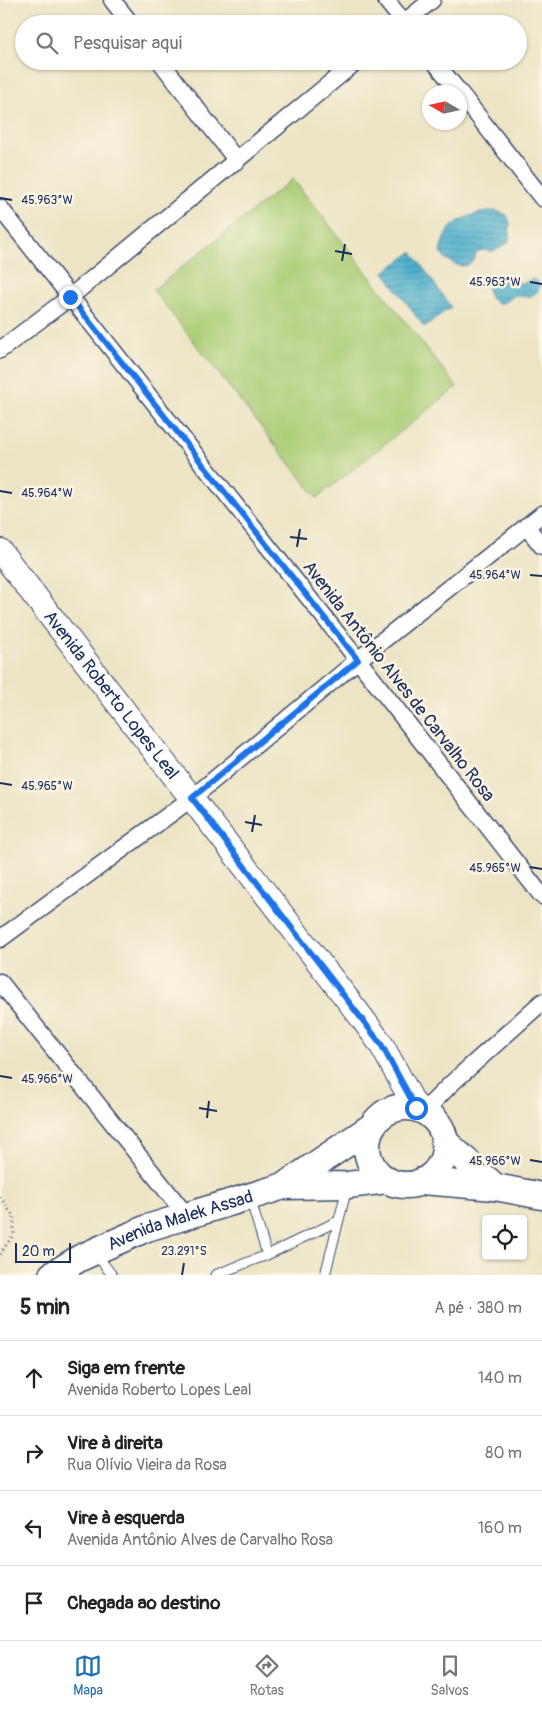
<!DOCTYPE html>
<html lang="pt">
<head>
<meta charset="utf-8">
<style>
	:root { --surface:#fff; --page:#f6f6f6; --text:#222; --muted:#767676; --line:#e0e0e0; --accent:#1f6fb2 }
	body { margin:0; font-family:Pangolin,sans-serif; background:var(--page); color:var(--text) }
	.controls { position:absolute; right:15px; bottom:15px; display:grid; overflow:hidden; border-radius:5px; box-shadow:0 1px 4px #0004 }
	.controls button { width:45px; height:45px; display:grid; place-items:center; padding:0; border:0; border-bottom:1px solid var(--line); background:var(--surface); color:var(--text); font:25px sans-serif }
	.compass { position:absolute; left:422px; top:85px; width:45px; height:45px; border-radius:50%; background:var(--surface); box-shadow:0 1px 4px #0004; rotate:279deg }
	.scale { position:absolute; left:15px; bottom:12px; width:56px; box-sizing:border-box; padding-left:5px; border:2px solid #1b2f5e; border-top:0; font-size:14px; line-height:18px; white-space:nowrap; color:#1b2f5e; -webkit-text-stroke:4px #fcf5e5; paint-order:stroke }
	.stop { position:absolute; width:15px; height:15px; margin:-11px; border:4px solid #1a73e8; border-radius:50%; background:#fff }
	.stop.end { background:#1a73e8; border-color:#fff; box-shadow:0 1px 5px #0008 }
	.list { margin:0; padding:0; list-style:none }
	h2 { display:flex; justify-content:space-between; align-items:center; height:65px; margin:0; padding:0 20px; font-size:21px }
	h2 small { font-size:16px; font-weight:400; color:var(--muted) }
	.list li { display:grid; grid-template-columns:32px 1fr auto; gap:15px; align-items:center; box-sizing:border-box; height:75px; padding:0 20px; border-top:1px solid var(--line) }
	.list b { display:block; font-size:19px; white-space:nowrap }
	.list p { margin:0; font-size:16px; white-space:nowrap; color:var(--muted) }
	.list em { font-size:16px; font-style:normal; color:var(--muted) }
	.icon { flex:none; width:28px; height:28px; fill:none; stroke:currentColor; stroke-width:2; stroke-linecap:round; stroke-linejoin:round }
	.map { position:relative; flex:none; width:542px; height:1275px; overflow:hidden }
	.search { position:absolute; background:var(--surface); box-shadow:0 1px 4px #0004; left:15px; right:15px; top:15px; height:55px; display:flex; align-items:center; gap:12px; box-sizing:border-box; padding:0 18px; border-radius:28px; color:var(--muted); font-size:19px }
	.sheet { height:365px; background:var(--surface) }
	nav { display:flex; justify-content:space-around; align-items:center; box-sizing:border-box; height:70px; border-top:1px solid var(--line); background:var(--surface); font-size:14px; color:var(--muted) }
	nav a { display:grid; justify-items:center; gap:2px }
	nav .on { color:var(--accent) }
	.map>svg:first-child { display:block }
</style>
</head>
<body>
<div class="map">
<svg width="542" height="1275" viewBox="0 0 542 1275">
	<defs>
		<pattern id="water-rules" width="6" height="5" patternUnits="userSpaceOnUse" patternTransform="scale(1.25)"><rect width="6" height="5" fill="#4eb0cd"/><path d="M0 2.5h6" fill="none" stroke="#4090aa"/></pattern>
	</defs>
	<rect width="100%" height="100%" fill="#fcf5e5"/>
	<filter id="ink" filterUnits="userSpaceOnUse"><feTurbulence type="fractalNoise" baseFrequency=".02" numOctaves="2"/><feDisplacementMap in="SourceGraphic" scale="10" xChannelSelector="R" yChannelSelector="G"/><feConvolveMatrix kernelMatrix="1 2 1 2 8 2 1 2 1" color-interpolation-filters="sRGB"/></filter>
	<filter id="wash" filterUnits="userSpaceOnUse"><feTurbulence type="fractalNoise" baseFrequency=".0096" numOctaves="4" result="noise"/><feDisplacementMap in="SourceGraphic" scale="20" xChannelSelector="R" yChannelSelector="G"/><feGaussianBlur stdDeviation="1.12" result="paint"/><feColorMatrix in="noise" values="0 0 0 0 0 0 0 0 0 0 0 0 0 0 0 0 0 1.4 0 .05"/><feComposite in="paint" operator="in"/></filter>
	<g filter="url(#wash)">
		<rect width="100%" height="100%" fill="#ece4c4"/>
		<!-- garden -->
		<path fill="#aacd76" stroke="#627e6a" d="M293 179 457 387 317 498 153 290Z"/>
		<!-- water -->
		<path fill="url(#water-rules)" stroke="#347096" d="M487 211H497L507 215 510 222 509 242C503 246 498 250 492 251 488 252 484 249 480 251 475 252 476 256 474 260 463 273 449 262 440 253 444 225 461 217 487 211Z
			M412 252 451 307 424 327 384 272Z
			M497 276C501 276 506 276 510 277 523 282 516 287 532 279L537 281 540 286C536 298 526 298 515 295L507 301 498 304 490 298 487 289 491 281Z"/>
	</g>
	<g filter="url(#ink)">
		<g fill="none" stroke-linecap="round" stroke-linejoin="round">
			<defs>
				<path id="lane" d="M250 1198 267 1255
					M96 1254 112 1275
					M215 1275 267 1255 338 1221
					M325 1275 347 1188"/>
				<path id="street" d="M112 0 131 24
					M386 0 405 24
					M402 24 432 0
					M160 61 237 161
					M434 61 459 92
					M460 93 542 198
					M0 208 358 660 542 896
					M0 350 70 297 357 61
					M526 526 542 546
					M0 939 192 798 358 660 542 514
					M0 982 186 1215
					M424 1111 452 1083 542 1002"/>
				<g id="secondary">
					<path id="s1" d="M0 551 362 1018 381 1044 416 1108"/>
				</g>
				<g id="primary">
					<circle cx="406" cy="1146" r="39"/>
					<path d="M444 1141 495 1187"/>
					<path d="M422 1181 495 1187 542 1196"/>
					<path d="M284 1186 348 1185 387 1180"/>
					<path id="s2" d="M52 1275 80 1258 147 1228 284 1186 371 1127"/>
				</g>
			</defs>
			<!-- lane casing -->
			<use href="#lane" stroke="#3a4a6d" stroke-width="11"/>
			<!-- street casing -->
			<use href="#street" stroke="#3a4a6d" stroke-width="19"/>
			<!-- secondary casing -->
			<use href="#secondary" stroke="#3a4a6d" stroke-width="26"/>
			<!-- primary casing -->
			<use href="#primary" stroke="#3a4a6d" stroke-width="29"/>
			<!-- path -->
			<path stroke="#3a4a6d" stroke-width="3" stroke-dasharray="1 4" stroke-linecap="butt" d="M0 1197 14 1217V1234L0 1254"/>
			<!-- lane -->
			<use href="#lane" stroke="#fff" stroke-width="9"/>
			<!-- street -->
			<use href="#street" stroke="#fff" stroke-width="16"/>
			<!-- secondary -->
			<use href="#secondary" stroke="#fff" stroke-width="24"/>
			<!-- primary -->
			<use href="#primary" stroke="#fff" stroke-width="26"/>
		</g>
	</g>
	<g fill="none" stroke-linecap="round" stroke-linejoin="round" filter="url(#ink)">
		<!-- route -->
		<path stroke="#1a73e8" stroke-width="6" d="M70 297 358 660 192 798 381 1044 416 1108"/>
	</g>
	<!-- ticks -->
	<path fill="none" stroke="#1b2f5e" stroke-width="2" d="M0 198 12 200M335 251 352 254M342 261 345 244M530 282 542 284M0 491 12 493M290 537 307 539M297 547 300 529M530 575 542 576M0 783 12 785M245 822 262 825M252 832 255 815M530 867 542 869M0 1076 12 1078M199 1108 217 1111M207 1118 209 1101M530 1160 542 1162M182 1275 184 1263"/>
	<g text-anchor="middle" stroke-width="5" stroke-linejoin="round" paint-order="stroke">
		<!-- street labels -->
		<g font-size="18" fill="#1b2f5e" stroke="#fcf5e5">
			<text transform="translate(399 681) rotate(52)" y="6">Avenida Antônio Alves de Carvalho Rosa</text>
			<text dy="6" stroke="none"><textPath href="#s1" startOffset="182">Avenida Roberto Lopes Leal</textPath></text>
			<text dy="6" stroke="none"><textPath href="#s2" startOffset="140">Avenida Malek Assad</textPath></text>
		</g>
	</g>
	<g font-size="12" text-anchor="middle" fill="#1b2f5e" stroke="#fcf5e5" stroke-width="5" stroke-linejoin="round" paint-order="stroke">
		<text x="47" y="204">45.963°W</text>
		<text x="495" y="286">45.963°W</text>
		<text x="47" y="497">45.964°W</text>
		<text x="495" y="579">45.964°W</text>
		<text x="47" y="790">45.965°W</text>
		<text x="495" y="872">45.965°W</text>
		<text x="47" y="1083">45.966°W</text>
		<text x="495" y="1165">45.966°W</text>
		<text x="184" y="1255">23.291°S</text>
	</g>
</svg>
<div class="controls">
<button><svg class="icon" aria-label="locate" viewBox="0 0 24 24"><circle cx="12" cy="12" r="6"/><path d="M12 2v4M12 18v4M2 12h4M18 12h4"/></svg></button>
</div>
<svg class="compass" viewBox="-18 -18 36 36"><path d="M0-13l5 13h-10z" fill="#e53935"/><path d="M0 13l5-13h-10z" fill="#767676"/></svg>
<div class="scale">20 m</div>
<div class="stop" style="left:416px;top:1108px"></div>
<div class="stop end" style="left:70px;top:297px"></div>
<div class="search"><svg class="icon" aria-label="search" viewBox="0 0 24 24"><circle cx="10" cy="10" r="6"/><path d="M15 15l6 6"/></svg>Pesquisar aqui</div>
</div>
<section class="sheet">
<h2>5 min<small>A pé · 380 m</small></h2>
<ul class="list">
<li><svg class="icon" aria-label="ahead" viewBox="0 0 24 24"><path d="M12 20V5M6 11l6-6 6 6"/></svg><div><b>Siga em frente</b><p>Avenida Roberto Lopes Leal</p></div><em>140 m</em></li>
<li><svg class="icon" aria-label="right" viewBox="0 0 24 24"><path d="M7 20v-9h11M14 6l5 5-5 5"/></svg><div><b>Vire à direita</b><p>Rua Olívio Vieira da Rosa</p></div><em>80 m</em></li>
<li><svg class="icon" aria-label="left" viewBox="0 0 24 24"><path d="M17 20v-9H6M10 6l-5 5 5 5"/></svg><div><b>Vire à esquerda</b><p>Avenida Antônio Alves de Carvalho Rosa</p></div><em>160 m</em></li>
<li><svg class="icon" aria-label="arrive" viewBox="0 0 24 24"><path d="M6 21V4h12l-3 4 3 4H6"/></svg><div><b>Chegada ao destino</b></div></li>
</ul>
</section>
<nav>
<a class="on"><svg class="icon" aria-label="map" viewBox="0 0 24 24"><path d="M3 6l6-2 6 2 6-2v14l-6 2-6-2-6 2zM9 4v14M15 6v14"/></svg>Mapa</a>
<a><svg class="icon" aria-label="directions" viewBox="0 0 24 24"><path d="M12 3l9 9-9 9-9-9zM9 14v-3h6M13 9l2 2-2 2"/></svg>Rotas</a>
<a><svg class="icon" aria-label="saved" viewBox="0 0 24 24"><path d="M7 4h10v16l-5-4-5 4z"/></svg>Salvos</a>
</nav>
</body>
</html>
